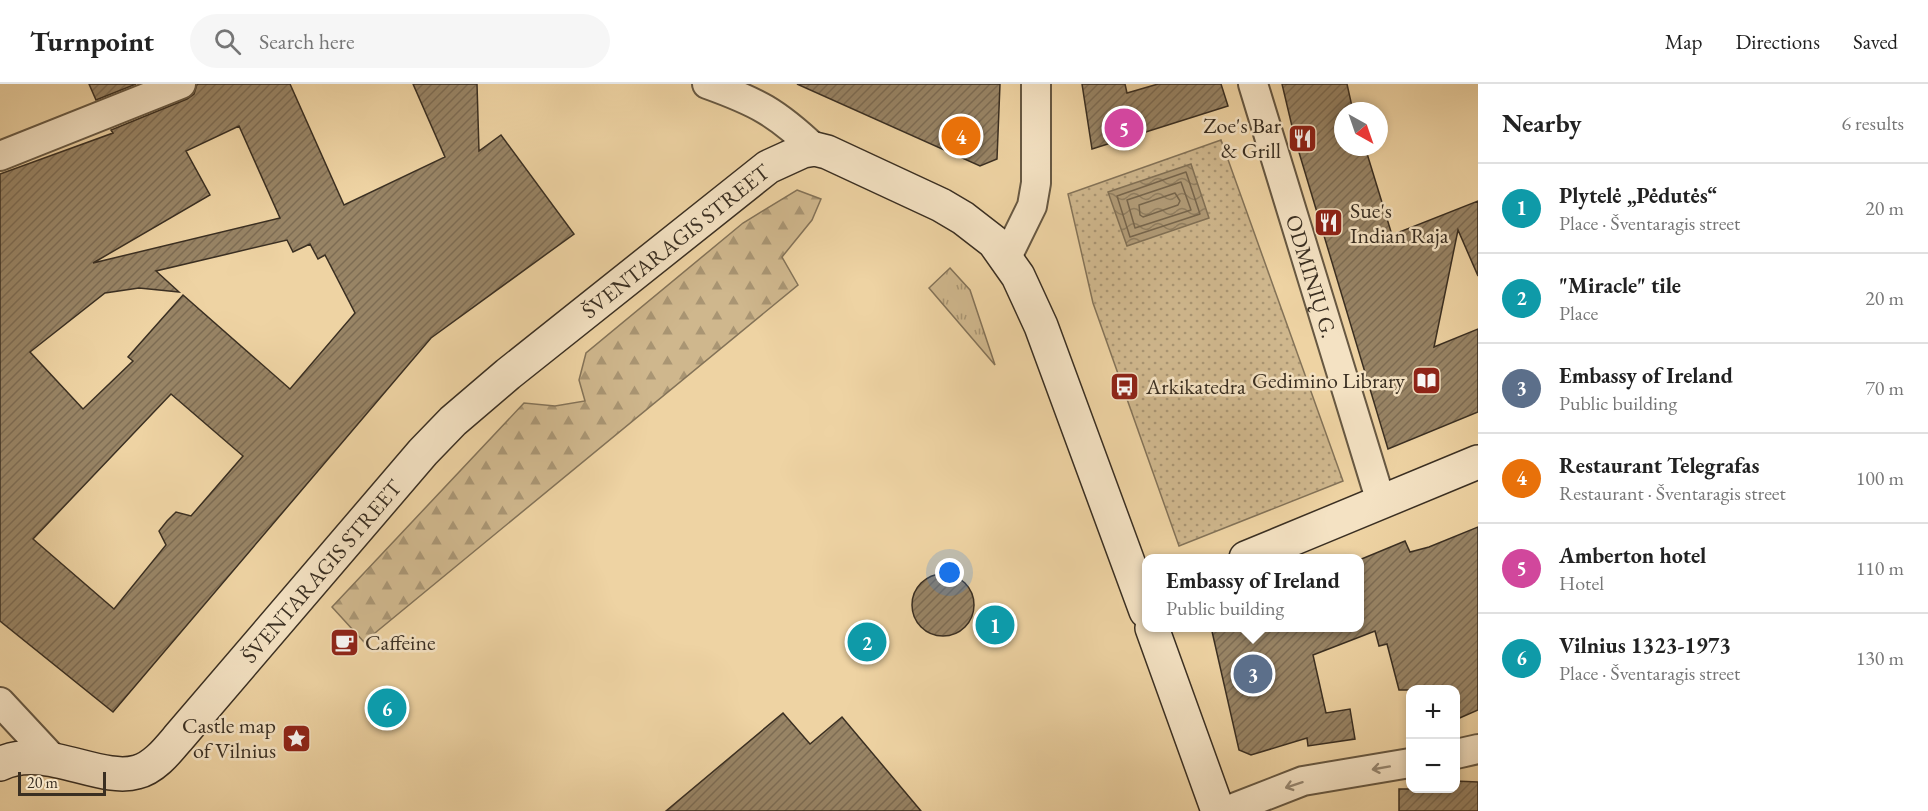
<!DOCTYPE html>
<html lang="en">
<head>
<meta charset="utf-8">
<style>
	:root { --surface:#fff; --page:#f6f6f6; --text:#222; --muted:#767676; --line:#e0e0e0; --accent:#8f2418 }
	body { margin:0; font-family:"EB Garamond",serif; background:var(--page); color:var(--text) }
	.controls { position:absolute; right:18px; bottom:18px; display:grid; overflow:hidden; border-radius:12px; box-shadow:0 3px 9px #0003 }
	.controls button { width:54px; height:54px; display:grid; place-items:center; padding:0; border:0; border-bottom:2px solid var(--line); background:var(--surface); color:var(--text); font:30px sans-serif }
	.compass { position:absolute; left:1334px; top:18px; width:54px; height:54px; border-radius:50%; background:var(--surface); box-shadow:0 3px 9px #0003; rotate:140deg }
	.scale { position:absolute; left:18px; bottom:15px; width:88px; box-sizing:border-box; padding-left:6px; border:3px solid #3a2f22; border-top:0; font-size:16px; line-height:21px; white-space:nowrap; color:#3a2f22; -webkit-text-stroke:4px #f4e2c3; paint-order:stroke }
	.you { position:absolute; left:950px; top:489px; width:21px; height:21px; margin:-15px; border:4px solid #fff; border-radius:50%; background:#1a73e8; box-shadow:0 0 0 9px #1a73e833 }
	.badge { display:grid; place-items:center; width:39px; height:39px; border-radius:50%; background:var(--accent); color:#fff; font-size:20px; font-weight:700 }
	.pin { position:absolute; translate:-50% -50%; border:3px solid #fff; box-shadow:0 2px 6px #0006 }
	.popup { position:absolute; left:1142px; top:470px; width:222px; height:78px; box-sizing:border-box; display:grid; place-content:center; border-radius:12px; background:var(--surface); filter:drop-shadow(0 2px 4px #0005); font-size:20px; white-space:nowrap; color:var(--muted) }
	.popup b { font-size:22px; color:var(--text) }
	.popup::after { content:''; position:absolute; left:50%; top:100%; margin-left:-12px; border:12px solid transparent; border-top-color:var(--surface) }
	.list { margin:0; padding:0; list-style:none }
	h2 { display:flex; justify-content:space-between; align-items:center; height:78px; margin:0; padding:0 24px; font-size:26px }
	h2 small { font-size:20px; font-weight:400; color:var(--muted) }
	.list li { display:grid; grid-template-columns:39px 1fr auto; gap:18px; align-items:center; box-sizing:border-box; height:90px; padding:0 24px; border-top:2px solid var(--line) }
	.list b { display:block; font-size:22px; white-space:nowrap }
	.list p { margin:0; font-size:20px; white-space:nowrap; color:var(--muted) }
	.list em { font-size:20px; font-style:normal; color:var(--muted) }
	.icon { flex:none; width:33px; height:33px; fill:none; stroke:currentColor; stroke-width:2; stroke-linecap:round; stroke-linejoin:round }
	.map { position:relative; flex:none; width:1478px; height:727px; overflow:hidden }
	header { display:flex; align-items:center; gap:36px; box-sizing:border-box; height:84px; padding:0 30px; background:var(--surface); border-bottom:2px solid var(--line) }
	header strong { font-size:28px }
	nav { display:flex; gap:33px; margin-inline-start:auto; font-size:21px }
	.search { width:420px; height:54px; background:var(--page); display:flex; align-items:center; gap:15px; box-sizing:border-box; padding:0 21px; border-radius:33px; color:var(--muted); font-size:22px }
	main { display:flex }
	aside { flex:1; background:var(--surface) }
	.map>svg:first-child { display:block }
</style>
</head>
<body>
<header>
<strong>Turnpoint</strong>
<div class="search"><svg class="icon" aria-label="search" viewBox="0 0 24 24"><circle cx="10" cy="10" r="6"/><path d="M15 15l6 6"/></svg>Search here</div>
<nav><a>Map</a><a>Directions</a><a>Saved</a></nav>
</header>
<main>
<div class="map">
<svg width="1478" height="727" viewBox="0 0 1478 727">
	<defs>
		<pattern id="grass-tufts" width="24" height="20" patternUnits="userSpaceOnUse" patternTransform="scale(1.5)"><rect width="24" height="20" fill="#cfb78d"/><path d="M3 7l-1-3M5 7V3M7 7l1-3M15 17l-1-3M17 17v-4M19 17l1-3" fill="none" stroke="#a99573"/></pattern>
		<pattern id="forest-firs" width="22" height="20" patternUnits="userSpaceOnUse" patternTransform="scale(1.5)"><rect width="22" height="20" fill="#cfb78d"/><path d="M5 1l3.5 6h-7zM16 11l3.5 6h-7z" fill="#a99573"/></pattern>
		<pattern id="park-dots" width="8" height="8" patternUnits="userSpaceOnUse" patternTransform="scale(1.5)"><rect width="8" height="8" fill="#cfb78d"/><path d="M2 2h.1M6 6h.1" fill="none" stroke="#a99573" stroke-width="1.8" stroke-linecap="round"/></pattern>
		<pattern id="water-waves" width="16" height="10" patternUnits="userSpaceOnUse" patternTransform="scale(1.5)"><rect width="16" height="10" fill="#b19b77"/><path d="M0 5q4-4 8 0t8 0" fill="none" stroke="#917f61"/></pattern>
		<pattern id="building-hatch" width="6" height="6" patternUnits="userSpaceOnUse" patternTransform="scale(1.5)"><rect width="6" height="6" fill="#988465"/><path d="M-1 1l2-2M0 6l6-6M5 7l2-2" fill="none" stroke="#7d6c53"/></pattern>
	</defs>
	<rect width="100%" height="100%" fill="#eed3a3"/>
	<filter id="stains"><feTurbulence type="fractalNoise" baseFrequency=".00333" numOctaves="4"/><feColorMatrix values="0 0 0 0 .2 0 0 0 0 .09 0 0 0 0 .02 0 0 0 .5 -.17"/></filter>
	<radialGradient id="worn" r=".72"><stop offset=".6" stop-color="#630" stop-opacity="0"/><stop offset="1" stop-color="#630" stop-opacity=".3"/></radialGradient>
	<!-- grass -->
	<path fill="url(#grass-tufts)" stroke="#847358" stroke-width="1.5" d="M950 184 970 206 995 281 929 204Z"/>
	<!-- forest -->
	<path fill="url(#forest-firs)" stroke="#847358" stroke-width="1.5" d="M797 106 821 115 812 136 782 173 798 201 364 558 332 523 524 319 555 322 585 317 579 296 586 269 743 139Z"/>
	<!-- park -->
	<path fill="url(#park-dots)" stroke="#847358" stroke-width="1.5" d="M1221 56 1343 397 1179 462 1093 219 1068 110Z"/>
	<!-- water -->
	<path fill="url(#water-waves)" stroke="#817055" stroke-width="1.5" d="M1191 80 1209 134 1127 162 1108 108Z"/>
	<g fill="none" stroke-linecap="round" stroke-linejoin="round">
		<!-- shore -->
		<path stroke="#76654c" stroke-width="1.5" d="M1186 88 1200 130 1130 153 1117 112Z
			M1181 98 1191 126 1135 144 1127 116Z
			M1175 109 1180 117 1178 121 1143 133 1140 131 1139 121Z"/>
	</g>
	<!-- building -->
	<path fill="url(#building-hatch)" stroke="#3a2f22" stroke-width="1.5" fill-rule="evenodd" d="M89 0H136L96 16Z
		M197 0H290L344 121 445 73 413 0H477L479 67 501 51 574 150 431 254 113 628 0 537V90L113 49 111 46 187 15 194 10ZM239 42 280 134 93 179 210 111 186 67ZM287 156 293 168 310 160 318 175 325 171 355 229 290 305 183 211 128 273 133 277 83 325 30 268 105 209 139 204 179 208 156 187ZM171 310 243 372 191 432 176 428 167 437 159 447 166 461 114 525 33 455Z
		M797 0H1000L997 75 980 82Z
		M1082 0H1125L1127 9 1158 0H1221L1228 22 1092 65Z
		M1282 0H1347L1353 27H1343V63H1365L1392 151 1478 117V192L1458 146 1434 263 1478 245V328L1388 365 1295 55Z
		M1478 443V626L1455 636V606H1399L1387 560 1379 562 1375 547 1313 571 1326 629 1350 625 1355 655 1308 662 1307 654 1251 671 1239 666 1211 543H1359V476L1405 457 1410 468 1429 463Z
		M912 521a31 31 0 1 1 62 0a31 31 0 1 1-62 0Z
		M783 629 810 660 842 633 921 727H666Z
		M1455 697 1478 698V727H1399V705H1455Z"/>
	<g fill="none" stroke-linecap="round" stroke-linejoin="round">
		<defs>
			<g id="street">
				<path d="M707 0C757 18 776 28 815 65"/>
				<path id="s1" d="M1253 0 1381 418"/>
				<path d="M0 72 181 0"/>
				<path d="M1007 173 1032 122 1036 99V0"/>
				<path d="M0 618 54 676"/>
				<path d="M1456 670 1478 665"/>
				<path d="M1226 727 1303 697 1410 679"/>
			</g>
			<g id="secondary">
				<path d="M1246 474 1478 378"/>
				<path d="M1152 544 1218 727"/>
				<path id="s2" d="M0 680C43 658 100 699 137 688 154 684 168 666 179 653L423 368 453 337 508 290 768 83 803 67 815 65 827 68 941 121 963 134 994 158 1018 192 1041 242 1146 527"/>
			</g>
		</defs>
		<!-- street casing -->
		<use href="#street" stroke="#675842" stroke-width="32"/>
		<!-- secondary casing -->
		<use href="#secondary" stroke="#3a2f22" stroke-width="36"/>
		<!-- street -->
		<use href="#street" stroke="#f4e2c3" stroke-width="28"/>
		<!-- secondary -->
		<use href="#secondary" stroke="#f4e2c3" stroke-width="33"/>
	</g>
	<!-- one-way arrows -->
	<defs><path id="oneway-shaft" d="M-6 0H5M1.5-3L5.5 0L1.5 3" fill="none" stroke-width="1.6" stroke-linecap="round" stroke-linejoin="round" transform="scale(1.5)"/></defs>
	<g stroke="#978872">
		<use href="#oneway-shaft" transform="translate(1381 684) rotate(170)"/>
		<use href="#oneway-shaft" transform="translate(1294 701) rotate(162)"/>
	</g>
	<!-- icons -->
	<defs>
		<symbol id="restaurant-square" viewBox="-11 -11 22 22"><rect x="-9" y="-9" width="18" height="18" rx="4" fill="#8f2418" stroke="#f4e2c3"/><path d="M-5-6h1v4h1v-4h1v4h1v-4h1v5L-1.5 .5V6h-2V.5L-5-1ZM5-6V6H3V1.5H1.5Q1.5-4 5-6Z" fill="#fff"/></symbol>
		<symbol id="library-square" viewBox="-11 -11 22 22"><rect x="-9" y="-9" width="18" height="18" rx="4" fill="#8f2418" stroke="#f4e2c3"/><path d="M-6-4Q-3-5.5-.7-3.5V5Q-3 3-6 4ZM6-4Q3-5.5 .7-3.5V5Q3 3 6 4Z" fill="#fff"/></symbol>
		<symbol id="bus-square" viewBox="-11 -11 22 22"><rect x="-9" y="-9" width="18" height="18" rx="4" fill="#8f2418" stroke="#f4e2c3"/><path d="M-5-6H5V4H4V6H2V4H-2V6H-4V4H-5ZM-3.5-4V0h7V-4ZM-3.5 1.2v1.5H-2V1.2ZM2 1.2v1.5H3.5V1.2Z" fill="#fff"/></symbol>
		<symbol id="cafe-square" viewBox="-11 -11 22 22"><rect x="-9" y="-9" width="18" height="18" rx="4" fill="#8f2418" stroke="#f4e2c3"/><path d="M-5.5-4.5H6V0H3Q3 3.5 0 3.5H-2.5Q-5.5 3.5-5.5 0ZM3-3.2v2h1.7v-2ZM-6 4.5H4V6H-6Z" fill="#fff"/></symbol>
		<symbol id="sight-square" viewBox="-11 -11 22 22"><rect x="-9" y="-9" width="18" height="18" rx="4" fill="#8f2418" stroke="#f4e2c3"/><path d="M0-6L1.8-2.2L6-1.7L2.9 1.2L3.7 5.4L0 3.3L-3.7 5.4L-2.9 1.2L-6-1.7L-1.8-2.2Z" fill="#fff"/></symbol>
	</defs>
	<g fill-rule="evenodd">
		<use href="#restaurant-square" x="1286" y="38" width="33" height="33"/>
		<use href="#restaurant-square" x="1312" y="122" width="33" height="33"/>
		<use href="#library-square" x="1410" y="280" width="33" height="33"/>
		<use href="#bus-square" x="1108" y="286" width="33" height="33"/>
		<use href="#cafe-square" x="328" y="542" width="33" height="33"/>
		<use href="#sight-square" x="280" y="638" width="33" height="33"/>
	</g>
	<g text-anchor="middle" stroke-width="5" stroke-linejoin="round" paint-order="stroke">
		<!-- poi labels -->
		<g font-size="22" fill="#3a2f22" stroke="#f4e2c3" text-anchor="end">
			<text x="1281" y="49">Zoe's Bar<tspan x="1281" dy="25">&amp; Grill</tspan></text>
			<text x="1350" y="134" text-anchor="start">Sue's<tspan x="1350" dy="25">Indian Raja</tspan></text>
			<text x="1405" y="304">Gedimino Library</text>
			<text x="1146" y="310" text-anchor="start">Arkikatedra</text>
			<text x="365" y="566" text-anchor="start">Caffeine</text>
			<text x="276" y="649">Castle map<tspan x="276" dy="25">of Vilnius</tspan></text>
		</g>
		<!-- street labels -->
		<g font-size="22" fill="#3a2f22" stroke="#f4e2c3">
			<text dy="8" stroke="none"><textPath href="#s2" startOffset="900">ŠVENTARAGIS STREET</textPath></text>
			<text dy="8" stroke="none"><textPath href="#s1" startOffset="201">ODMINIŲ G.</textPath></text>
			<text dy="8" stroke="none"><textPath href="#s2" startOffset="414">ŠVENTARAGIS STREET</textPath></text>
		</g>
	</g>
	<rect width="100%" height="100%" filter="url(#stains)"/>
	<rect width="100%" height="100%" fill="url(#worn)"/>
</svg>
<div class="controls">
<button>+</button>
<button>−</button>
</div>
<svg class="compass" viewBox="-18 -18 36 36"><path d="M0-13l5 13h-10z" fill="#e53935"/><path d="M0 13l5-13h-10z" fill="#767676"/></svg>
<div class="scale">20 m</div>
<div class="you"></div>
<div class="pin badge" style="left:995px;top:541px;background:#0f9aa8">1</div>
<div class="pin badge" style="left:867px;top:558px;background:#0f9aa8">2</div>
<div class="pin badge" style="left:1253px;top:590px;background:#5c6f8a">3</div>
<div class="popup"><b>Embassy of Ireland</b>Public building</div>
<div class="pin badge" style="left:961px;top:52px;background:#e8710a">4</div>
<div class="pin badge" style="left:1124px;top:44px;background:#d1479c">5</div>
<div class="pin badge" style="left:387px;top:624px;background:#0f9aa8">6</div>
</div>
<aside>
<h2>Nearby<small>6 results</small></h2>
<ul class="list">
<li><span class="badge" style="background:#0f9aa8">1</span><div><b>Plytelė „Pėdutės“</b><p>Place · Šventaragis street</p></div><em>20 m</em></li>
<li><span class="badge" style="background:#0f9aa8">2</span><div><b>&quot;Miracle&quot; tile</b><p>Place</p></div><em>20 m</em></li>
<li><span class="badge" style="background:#5c6f8a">3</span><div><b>Embassy of Ireland</b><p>Public building</p></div><em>70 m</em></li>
<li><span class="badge" style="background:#e8710a">4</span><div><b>Restaurant Telegrafas</b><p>Restaurant · Šventaragis street</p></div><em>100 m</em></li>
<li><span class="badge" style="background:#d1479c">5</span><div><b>Amberton hotel</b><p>Hotel</p></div><em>110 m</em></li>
<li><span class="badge" style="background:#0f9aa8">6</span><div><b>Vilnius 1323-1973</b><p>Place · Šventaragis street</p></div><em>130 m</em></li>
</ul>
</aside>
</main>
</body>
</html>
